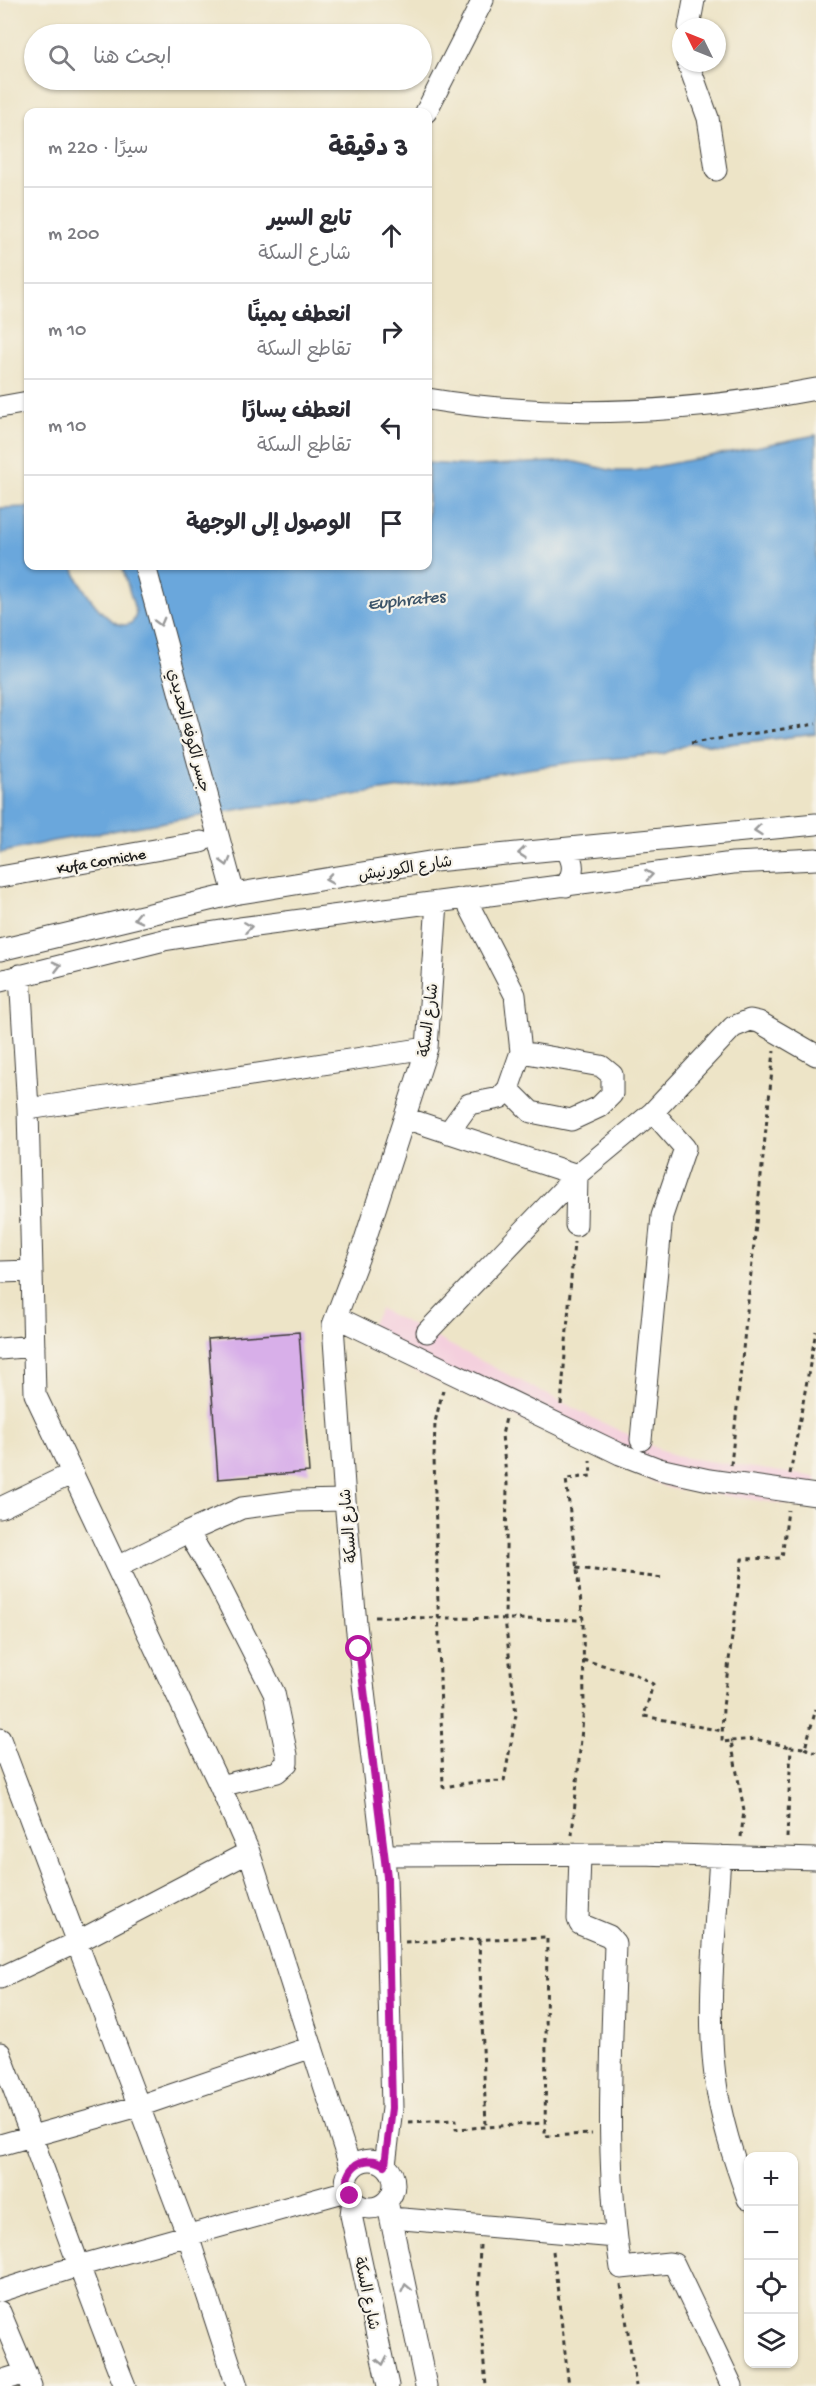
<!DOCTYPE html>
<html lang="ar">
<head>
<meta charset="utf-8">
<style>
	:root { --surface:#fff; --page:#f2f2f3; --text:#2b2b33; --muted:#7c7c81; --line:#e1e1e2 }
	body { margin:0; font-family:"Gochi Hand","Playpen Sans Arabic",sans-serif; background:var(--page); color:var(--text); direction:rtl }
	.controls { position:absolute; right:18px; bottom:18px; display:grid; overflow:hidden; border-radius:12px; box-shadow:0 2px 4px #0004 }
	.controls button { width:54px; height:54px; display:grid; place-items:center; padding:0; border:0; border-bottom:2px solid var(--line); background:var(--surface); color:var(--text); font:30px sans-serif }
	.compass { position:absolute; left:672px; top:18px; width:54px; height:54px; border-radius:50%; background:var(--surface); box-shadow:0 2px 4px #0004; rotate:313deg }
	.stop { position:absolute; width:18px; height:18px; margin:-14px; border:4px solid #b5179e; border-radius:50%; background:#fff }
	.stop.end { background:#b5179e; border-color:#fff; box-shadow:0 2px 6px #0008 }
	.list { margin:0; padding:0; list-style:none }
	h2 { display:flex; justify-content:space-between; align-items:center; height:78px; margin:0; padding:0 24px; font-size:26px }
	h2 small { font-size:20px; font-weight:400; color:var(--muted) }
	.list li { display:grid; grid-template-columns:39px 1fr auto; gap:18px; align-items:center; box-sizing:border-box; height:96px; padding:0 24px; border-top:2px solid var(--line) }
	.list b { display:block; font-size:22px; white-space:nowrap }
	.list p { margin:0; font-size:20px; white-space:nowrap; color:var(--muted) }
	.list em { font-size:20px; font-style:normal; color:var(--muted) }
	.icon { flex:none; width:33px; height:33px; fill:none; stroke:currentColor; stroke-width:2; stroke-linecap:round; stroke-linejoin:round }
	.map { position:relative; flex:none; width:816px; height:2386px; overflow:hidden; direction:ltr }
	.search { position:absolute; background:var(--surface); box-shadow:0 2px 4px #0004; left:24px; top:24px; width:408px; height:66px; display:flex; align-items:center; gap:15px; box-sizing:border-box; padding:0 21px; border-radius:33px; color:var(--muted); font-size:22px }
	.panel { position:absolute; background:var(--surface); box-shadow:0 2px 4px #0004; left:24px; top:108px; width:408px; height:462px; border-radius:12px; direction:rtl }
	.map>svg:first-child { display:block }
</style>
</head>
<body>
<div class="map">
<svg width="816" height="2386" viewBox="0 0 816 2386">
	<rect width="100%" height="100%" fill="#f7f3e8"/>
	<filter id="ink" filterUnits="userSpaceOnUse"><feTurbulence type="fractalNoise" baseFrequency=".0167" numOctaves="2"/><feDisplacementMap in="SourceGraphic" scale="12" xChannelSelector="R" yChannelSelector="G"/><feConvolveMatrix kernelMatrix="1 2 1 2 8 2 1 2 1" color-interpolation-filters="sRGB"/></filter>
	<filter id="wash" filterUnits="userSpaceOnUse"><feTurbulence type="fractalNoise" baseFrequency=".008" numOctaves="4" result="noise"/><feDisplacementMap in="SourceGraphic" scale="24" xChannelSelector="R" yChannelSelector="G"/><feGaussianBlur stdDeviation="1.35" result="paint"/><feColorMatrix in="noise" values="0 0 0 0 0 0 0 0 0 0 0 0 0 0 0 0 0 1.4 0 .05"/><feComposite in="paint" operator="in"/></filter>
	<g filter="url(#wash)">
		<rect width="100%" height="100%" fill="#ede4c7"/>
		<!-- built -->
		<path fill="#f4cfdd" d="M380 1309 595 1419 674 1456 816 1477V1508L668 1488 637 1474 360 1345Z"/>
		<!-- water -->
		<path fill="#6ba7dc" stroke="#44627c" stroke-width="1.5" d="M816 435V734L720 745 691 743 663 754 574 762 342 797 253 807 53 841 0 853V508L28 507V566H73C76 582 109 632 129 624 134 622 135 618 136 613L122 566H428V463L474 466 571 461 614 471H634Z"/>
		<g id="blocks">
			<!-- building -->
			<path fill="#d8afe9" d="M299 1332 309 1472 218 1479 208 1339Z"/>
		</g>
	</g>
	<g filter="url(#ink)">
		<use href="#blocks" fill-opacity="0" stroke="#3b3a36" stroke-width="1.5"/>
		<g fill="none" stroke-linecap="round" stroke-linejoin="round">
			<defs>
				<path id="minor" d="M689 27 694 0
					M688 63 708 118 716 170
					M426 112 483 0
					M428 399C555 420 689 413 816 389
					M0 407 28 402
					M145 566 234 894
					M566 849C574 863 575 871 566 886
					M0 877 201 842
					M0 950 234 894 435 861 816 824
					M20 975 28 1109 35 1394 220 1786 249 1852 351 2169
					M0 981 164 940 240 928 733 863 816 859
					M508 1089 531 1112 571 1120 599 1107 612 1094V1075L601 1066 521 1052
					M28 1109 427 1048
					M405 1118 577 1175 576 1225
					M448 1133 469 1104 500 1098 508 1089 521 1052 515 995 465 898
					M0 1272 31 1271
					M336 1317 620 1454 659 1469 709 1480 816 1495
					M427 1332 577 1175 653 1112 733 1027 750 1020 759 1022 816 1055
					M0 1349 34 1346
					M641 1440 662 1216 685 1148 653 1112
					M0 1508 73 1473
					M188 1532 216 1579 274 1693 287 1755V1763L277 1772 220 1786
					M117 1567 188 1532 242 1508 295 1501 345 1500
					M0 1739 188 2236 237 2386
					M384 1855 640 1854 816 1859
					M580 1855 578 1919 580 1924 609 1936 615 1943C612 2051 604 2161 621 2268L669 2263 674 2264 732 2386
					M720 1856C716 1929 706 2003 715 2076 720 2118 734 2160 748 2199
					M0 1978 77 1942 249 1852
					M0 2053C43 2164 81 2276 125 2386
					M0 2145 139 2106 312 2047
					M346 2184a24 24 0 1 1 48 0a24 24 0 1 1-48 0Z
					M385 2165 392 2108 386 1877 356 1624 345 1500 333 1325 364 1243 427 1048 437 902
					M353 2200 351 2215 388 2386
					M387 2201 426 2386
					M391 2218 616 2237
					M0 2291 78 2266 347 2191
					M0 2312 31 2386
					M0 2381 26 2373"/>
			</defs>
			<!-- minor casing -->
			<use href="#minor" stroke="#3b3a36" stroke-width="23"/>
			<!-- path -->
			<path stroke="#3b3a36" stroke-width="3" stroke-dasharray="4.5 4.5" stroke-linecap="butt" d="M691 743 816 724
				M443 1390 435 1422 434 1457 443 1787 475 1782 504 1781 516 1715 505 1619 507 1484 502 1435 506 1418
				M561 1405 574 1242
				M731 1465 774 1051
				M790 1474 816 1331
				M576 1568 663 1578
				M375 1617 583 1620
				M583 1660 633 1673 653 1684 644 1716 722 1731
				M731 1741 755 1739 791 1747
				M805 1748 816 1753
				M572 1835 584 1707 583 1620 566 1479 591 1476 590 1460
				M741 1837 744 1810 731 1741 722 1742 723 1707 742 1559 782 1558 788 1510
				M787 1838 791 1747 805 1748 816 1709
				M479 1940 486 2127
				M405 1942 547 1937 545 2136 592 2134
				M409 2122 456 2120V2129L544 2123
				M480 2245 478 2297 486 2386
				M553 2251 569 2386
				M621 2285 636 2386"/>
			<!-- minor -->
			<use href="#minor" stroke="#fff" stroke-width="21"/>
		</g>
		<!-- one-way arrows -->
		<defs><path id="oneway-chevron" d="M-2-3.5L2.5 0L-2 3.5" fill="none" stroke-width="1.6" stroke-linecap="round" stroke-linejoin="round" transform="scale(1.5)"/></defs>
		<g stroke="#999">
			<use href="#oneway-chevron" transform="translate(160 622) rotate(75)"/>
			<use href="#oneway-chevron" transform="translate(758 830) rotate(174)"/>
			<use href="#oneway-chevron" transform="translate(522 853) rotate(174)"/>
			<use href="#oneway-chevron" transform="translate(226 862) rotate(75)"/>
			<use href="#oneway-chevron" transform="translate(649 875) rotate(-8)"/>
			<use href="#oneway-chevron" transform="translate(329 879) rotate(171)"/>
			<use href="#oneway-chevron" transform="translate(138 918) rotate(167)"/>
			<use href="#oneway-chevron" transform="translate(248 927) rotate(-8)"/>
			<use href="#oneway-chevron" transform="translate(57 966) rotate(-14)"/>
			<use href="#oneway-chevron" transform="translate(406 2288) rotate(-102)"/>
			<use href="#oneway-chevron" transform="translate(382 2361) rotate(78)"/>
		</g>
	</g>
	<g fill="none" stroke-linecap="round" stroke-linejoin="round" filter="url(#ink)">
		<!-- route -->
		<path stroke="#b5179e" stroke-width="8" d="M350 2196C338 2172 362 2151 385 2165L392 2108 387 1877 359 1649"/>
	</g>
	<g text-anchor="middle" stroke-width="4.5" stroke-linejoin="round" paint-order="stroke">
		<!-- street labels -->
		<g font-size="16" fill="#1c1c1c" stroke="#f7f3e8">
			<text transform="translate(190 730) rotate(75)" y="6">جسر الکوفه الحديدي</text>
			<text transform="translate(101 860) rotate(-10)" y="6">Kufa Corniche</text>
			<text transform="translate(405 867) rotate(-9)" y="6">شارع الكورنيش</text>
			<text transform="translate(427 1020) rotate(-83)" y="6">شارع السكة</text>
			<text transform="translate(347 1526) rotate(-95)" y="6">شارع السكة</text>
			<text transform="translate(368 2293) rotate(78)" y="6">شارع السكة</text>
		</g>
		<!-- water labels -->
		<g font-size="18" font-style="italic" fill="#3c5469" stroke="#f7f3e8">
			<text transform="translate(406 599) rotate(-6)" y="6">Euphrates</text>
		</g>
	</g>
</svg>
<div class="controls">
<button>+</button>
<button>−</button>
<button><svg class="icon" aria-label="locate" viewBox="0 0 24 24"><circle cx="12" cy="12" r="6"/><path d="M12 2v4M12 18v4M2 12h4M18 12h4"/></svg></button>
<button><svg class="icon" aria-label="layers" viewBox="0 0 24 24"><path d="M12 4l9 5-9 5-9-5zM3 14l9 5 9-5"/></svg></button>
</div>
<svg class="compass" viewBox="-18 -18 36 36"><path d="M0-13l5 13h-10z" fill="#e53935"/><path d="M0 13l5-13h-10z" fill="#7c7c81"/></svg>
<div class="stop" style="left:359px;top:1649px"></div>
<div class="stop end" style="left:350px;top:2196px"></div>
<div class="search"><svg class="icon" aria-label="search" viewBox="0 0 24 24"><circle cx="10" cy="10" r="6"/><path d="M15 15l6 6"/></svg>ابحث هنا</div>
<section class="panel">
<h2>3 دقيقة<small>سيرًا · 220 m</small></h2>
<ul class="list">
<li><svg class="icon" aria-label="ahead" viewBox="0 0 24 24"><path d="M12 20V5M6 11l6-6 6 6"/></svg><div><b>تابع السير</b><p>شارع السكة</p></div><em>200 m</em></li>
<li><svg class="icon" aria-label="right" viewBox="0 0 24 24"><path d="M7 20v-9h11M14 6l5 5-5 5"/></svg><div><b>انعطف يمينًا</b><p>تقاطع السكة</p></div><em>10 m</em></li>
<li><svg class="icon" aria-label="left" viewBox="0 0 24 24"><path d="M17 20v-9H6M10 6l-5 5 5 5"/></svg><div><b>انعطف يسارًا</b><p>تقاطع السكة</p></div><em>10 m</em></li>
<li><svg class="icon" aria-label="arrive" viewBox="0 0 24 24"><path d="M6 21V4h12l-3 4 3 4H6"/></svg><div><b>الوصول إلى الوجهة</b></div></li>
</ul>
</section>
</div>
</body>
</html>
